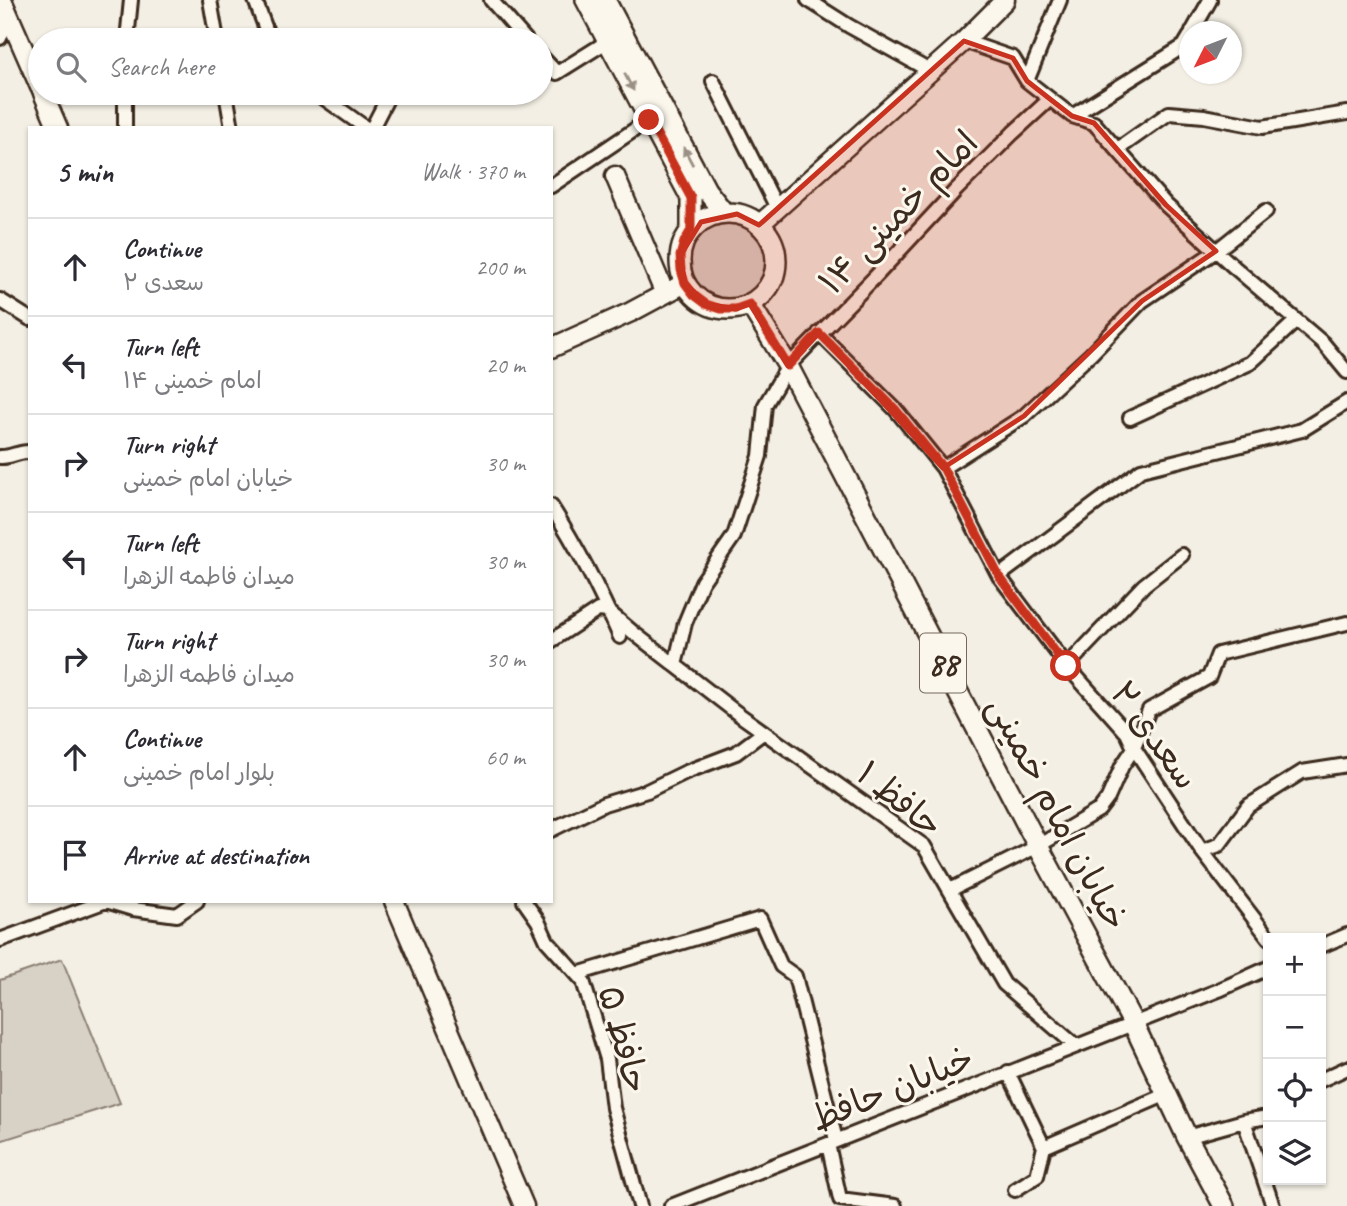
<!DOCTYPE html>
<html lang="en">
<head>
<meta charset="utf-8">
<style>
	:root { --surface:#fff; --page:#f7f7f7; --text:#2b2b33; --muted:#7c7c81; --line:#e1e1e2 }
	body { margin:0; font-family:Caveat,"Playpen Sans Arabic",sans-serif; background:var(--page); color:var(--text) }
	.controls { position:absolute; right:21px; bottom:21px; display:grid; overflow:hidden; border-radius:0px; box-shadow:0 2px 5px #0004 }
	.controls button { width:63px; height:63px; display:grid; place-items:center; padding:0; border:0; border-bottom:2px solid var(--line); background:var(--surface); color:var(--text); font:35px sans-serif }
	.compass { position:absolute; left:1179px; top:21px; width:63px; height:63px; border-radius:50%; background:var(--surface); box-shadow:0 2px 5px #0004; rotate:228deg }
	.stop { position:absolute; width:21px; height:21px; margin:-16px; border:5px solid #c8321e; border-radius:50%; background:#fff }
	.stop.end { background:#c8321e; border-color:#fff; box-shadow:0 2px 7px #0008 }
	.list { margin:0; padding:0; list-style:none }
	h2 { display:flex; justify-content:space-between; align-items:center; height:91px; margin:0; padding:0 28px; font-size:30px }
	h2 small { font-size:23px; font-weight:400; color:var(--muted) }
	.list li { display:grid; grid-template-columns:46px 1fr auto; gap:21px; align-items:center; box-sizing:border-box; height:98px; padding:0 28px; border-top:2px solid var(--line) }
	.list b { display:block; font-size:26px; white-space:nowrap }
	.list p { margin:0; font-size:23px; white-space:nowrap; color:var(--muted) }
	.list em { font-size:23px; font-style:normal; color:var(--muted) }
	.icon { flex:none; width:38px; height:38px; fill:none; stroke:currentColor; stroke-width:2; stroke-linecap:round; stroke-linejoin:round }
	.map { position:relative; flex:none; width:1347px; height:1206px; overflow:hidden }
	.search { position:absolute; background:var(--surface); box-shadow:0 2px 5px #0004; left:28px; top:28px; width:525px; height:77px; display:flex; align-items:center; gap:18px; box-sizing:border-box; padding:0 24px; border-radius:38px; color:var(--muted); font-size:26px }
	.panel { position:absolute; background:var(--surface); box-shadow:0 2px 5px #0004; left:28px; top:126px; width:525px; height:777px; border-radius:0px }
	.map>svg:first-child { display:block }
</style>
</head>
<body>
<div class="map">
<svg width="1347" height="1206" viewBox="0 0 1347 1206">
	<rect width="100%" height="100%" fill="#f3efe4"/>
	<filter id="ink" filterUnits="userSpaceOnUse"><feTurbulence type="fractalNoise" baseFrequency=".0143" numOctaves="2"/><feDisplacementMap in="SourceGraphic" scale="14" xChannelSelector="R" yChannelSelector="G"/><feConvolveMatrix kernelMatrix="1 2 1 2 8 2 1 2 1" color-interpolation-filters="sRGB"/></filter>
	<g filter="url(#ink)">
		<!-- green -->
		<path fill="#d8d1c6" stroke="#8a7e72" stroke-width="2" d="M688 262a40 40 0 1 1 80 0a40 40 0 1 1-80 0Z
			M62 959 120 1103 0 1141V980Z"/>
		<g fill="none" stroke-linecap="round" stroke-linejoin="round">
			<defs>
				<path id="street" d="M210 0 217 40
					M255 0 270 40
					M491 0 526 40
					M808 0 849 26 930 71
					M1192 32 1210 0
					M0 38 9 16
					M127 40 131 0
					M964 41 1013 58 1027 81 1050 99 1072 116 1094 123 1166 205 1234 267 1323 343 1347 372
					M541 56 557 73 608 41
					M713 81 777 208
					M1027 81 1060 0
					M226 93 232 128
					M317 93 366 128
					M1072 116 1184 46 1190 36
					M125 128V93
					M372 128 390 93
					M1118 149 1169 113 1204 116 1262 127 1347 113
					M551 186 649 120
					M0 300 30 319
					M819 333 896 410 943 468 999 576 1067 666 1127 733 1134 748 1202 851 1269 938
					M1130 418 1250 363 1296 321
					M0 457C10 458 19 451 30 452
					M943 468 1024 416 1091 354 1142 301 1216 251 1266 211
					M551 506C578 548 600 591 620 637
					M999 576 1141 470 1302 430 1347 402
					M551 641 598 610 608 611 635 634 737 713 924 846 1004 984 1076 1046
					M675 665 685 623 702 582 734 536 760 456 765 405 788 366 875 277 956 190 1013 133 1050 99
					M1067 666 1144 585 1182 555
					M551 830 604 804 647 791 686 772 736 753 764 732
					M1202 851 1219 845 1248 806 1302 772 1347 765
					M950 890 1038 846 1099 810 1108 798 1122 766 1134 748 1149 710 1209 677 1218 654 1347 623
					M524 901 538 921 547 941 583 981 607 1059 613 1108 640 1206
					M0 940 106 901 133 909 177 915 197 901
					M1321 946 1347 935
					M577 974 760 919 781 966 795 976 836 1140
					M1008 1072 1044 1147
					M1321 1080 1347 1068
					M1244 1121 1273 1206
					M1187 1137 1244 1121 1268 1117
					M828 1144 840 1199 895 1206
					M1015 1190 1037 1176 1044 1147 1167 1094
					M671 1206 1219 990 1268 968"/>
				<path id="secondary" d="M2 0 40 87
					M43 93 58 128
					M615 176 665 294
					M759 225 964 41 1005 0
					M551 348 631 312 685 283
					M394 901 524 1206"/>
				<path id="primary" d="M586 0 691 198V230
					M605 0 706 190 724 213
					M680 261a48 48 0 1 1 96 0a48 48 0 1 1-96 0Z
					M750 304 788 366 1038 846 1133 1023 1187 1137 1224 1206"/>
			</defs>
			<!-- street casing -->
			<use href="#street" stroke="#3b2a1e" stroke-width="18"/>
			<!-- secondary casing -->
			<use href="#secondary" stroke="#3b2a1e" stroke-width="23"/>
			<!-- primary casing -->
			<use href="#primary" stroke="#3b2a1e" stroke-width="24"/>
			<!-- street -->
			<use href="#street" stroke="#fbf7ec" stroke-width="12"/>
			<!-- secondary -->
			<use href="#secondary" stroke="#fbf7ec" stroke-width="18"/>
			<!-- primary -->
			<use href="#primary" stroke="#fbf7ec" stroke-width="19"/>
		</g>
		<!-- one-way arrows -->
		<defs><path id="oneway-solid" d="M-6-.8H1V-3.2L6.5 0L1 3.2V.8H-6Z" transform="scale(1.75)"/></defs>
		<g fill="#9b9085">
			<use href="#oneway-solid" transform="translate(629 82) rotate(62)"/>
			<use href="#oneway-solid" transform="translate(688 156) rotate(-118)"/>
		</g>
	</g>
	<g fill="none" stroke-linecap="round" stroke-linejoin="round" filter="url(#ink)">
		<!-- route -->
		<path stroke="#c8321e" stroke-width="9" d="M649 120 691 198V230L684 242 680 256 681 270 685 283 694 295 706 304 721 309H736L750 304 788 366 819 333 896 410 943 468 999 576 1066 666"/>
	</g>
	<!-- marked area -->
	<path fill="#c8321e" fill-opacity="0.2" stroke="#c8321e" stroke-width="5" stroke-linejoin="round" d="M964 41 1013 58 1027 81 1050 99 1072 116 1094 123 1166 205 1216 251 1142 301 1024 416 943 468 819 333 788 366 750 304 736 309 706 304 685 283 680 256 701 222 737 214 759 225Z"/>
	<g text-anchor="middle" stroke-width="6" stroke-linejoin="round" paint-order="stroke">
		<!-- shield labels -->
		<rect fill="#fbf7ec" stroke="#75685c" stroke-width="2" x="920" y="633.5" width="46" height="59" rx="5"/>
		<g font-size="33" font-weight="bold" fill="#3b2a1e">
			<text x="943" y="675">88</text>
		</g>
		<!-- street labels -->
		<g font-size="35" fill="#3b2a1e" stroke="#fbf7ec">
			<text transform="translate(898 212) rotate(-46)" y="12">امام خمینی ۱۴</text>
			<text transform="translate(1155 735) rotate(54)" y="12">سعدی ۲</text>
			<text transform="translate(900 799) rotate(39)" y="12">حافظ ۱</text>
			<text transform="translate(1058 813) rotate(62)" y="12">خیابان امام خمینی</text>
			<text transform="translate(624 1039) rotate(75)" y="12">حافظ ۵</text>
			<text transform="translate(892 1088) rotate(-22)" y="12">خیابان حافظ</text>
		</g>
	</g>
</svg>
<div class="controls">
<button>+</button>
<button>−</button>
<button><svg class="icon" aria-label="locate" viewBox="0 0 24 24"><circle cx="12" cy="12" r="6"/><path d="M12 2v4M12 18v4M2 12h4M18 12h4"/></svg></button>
<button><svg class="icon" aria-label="layers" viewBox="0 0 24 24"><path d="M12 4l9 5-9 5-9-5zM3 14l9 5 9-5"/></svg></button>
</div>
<svg class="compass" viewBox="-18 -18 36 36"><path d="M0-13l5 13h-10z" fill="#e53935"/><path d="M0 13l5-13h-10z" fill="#7c7c81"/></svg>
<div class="stop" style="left:1066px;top:666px"></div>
<div class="stop end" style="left:649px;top:120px"></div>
<div class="search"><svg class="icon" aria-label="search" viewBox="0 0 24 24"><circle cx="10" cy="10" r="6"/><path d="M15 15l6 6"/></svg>Search here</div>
<section class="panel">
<h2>5 min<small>Walk · 370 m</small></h2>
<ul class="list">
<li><svg class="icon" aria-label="ahead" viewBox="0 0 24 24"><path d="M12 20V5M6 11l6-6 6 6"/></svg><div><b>Continue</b><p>سعدی ۲</p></div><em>200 m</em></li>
<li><svg class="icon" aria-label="left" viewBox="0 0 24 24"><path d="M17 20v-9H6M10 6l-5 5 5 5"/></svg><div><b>Turn left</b><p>امام خمینی ۱۴</p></div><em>20 m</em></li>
<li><svg class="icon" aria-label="right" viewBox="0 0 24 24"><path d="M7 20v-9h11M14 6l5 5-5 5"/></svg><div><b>Turn right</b><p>خیابان امام خمینی</p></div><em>30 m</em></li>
<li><svg class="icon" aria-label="left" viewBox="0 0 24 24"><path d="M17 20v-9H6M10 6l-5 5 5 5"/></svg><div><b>Turn left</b><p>میدان فاطمه الزهرا</p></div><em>30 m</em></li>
<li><svg class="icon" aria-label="right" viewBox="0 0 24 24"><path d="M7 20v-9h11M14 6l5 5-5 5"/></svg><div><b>Turn right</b><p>میدان فاطمه الزهرا</p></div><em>30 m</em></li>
<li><svg class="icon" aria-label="ahead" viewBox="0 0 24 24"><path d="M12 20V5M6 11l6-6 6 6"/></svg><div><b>Continue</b><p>بلوار امام خمینی</p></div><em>60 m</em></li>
<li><svg class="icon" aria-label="arrive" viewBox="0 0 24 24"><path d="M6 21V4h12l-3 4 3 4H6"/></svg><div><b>Arrive at destination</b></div></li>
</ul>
</section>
</div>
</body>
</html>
